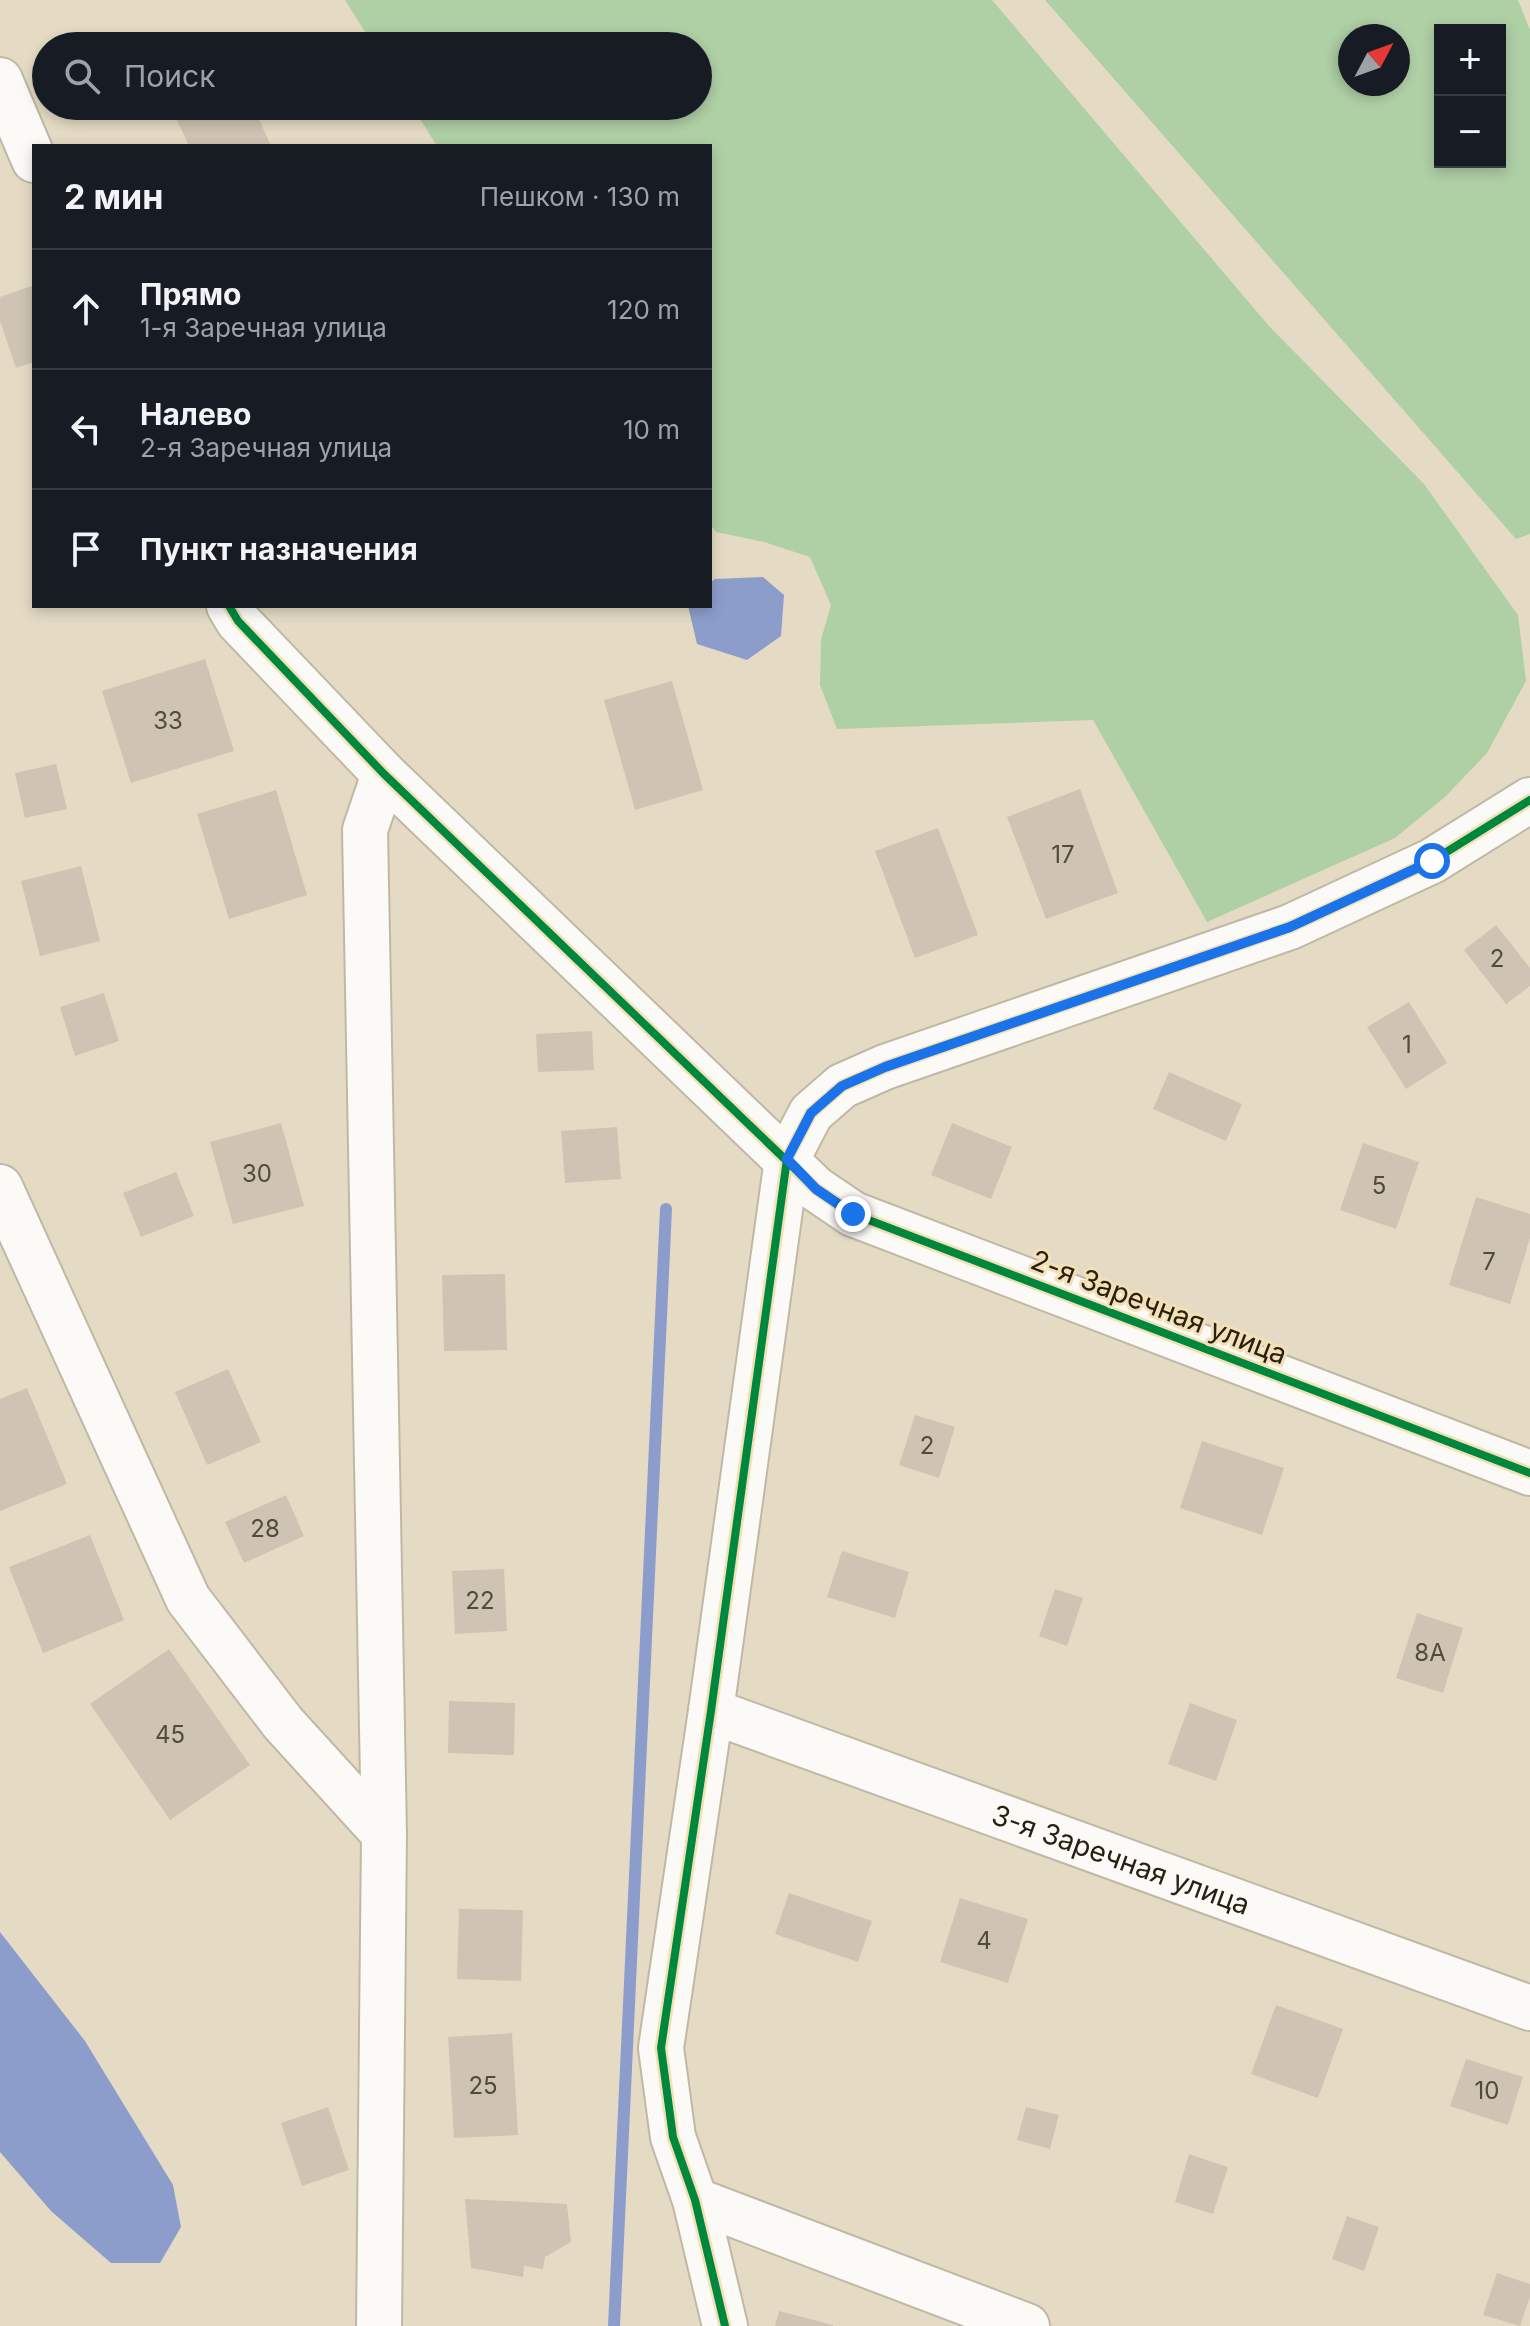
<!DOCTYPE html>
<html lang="ru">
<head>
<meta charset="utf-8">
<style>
	:root { --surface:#171b24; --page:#242831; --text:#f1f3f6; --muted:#9ea1a6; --line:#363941 }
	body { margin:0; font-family:Inter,sans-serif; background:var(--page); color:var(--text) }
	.controls { position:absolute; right:24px; top:24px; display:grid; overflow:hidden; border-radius:0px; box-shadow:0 4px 12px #0003 }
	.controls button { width:72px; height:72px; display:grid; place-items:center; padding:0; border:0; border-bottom:2px solid var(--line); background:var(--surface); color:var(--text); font:40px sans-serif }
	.compass { position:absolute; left:1338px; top:24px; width:72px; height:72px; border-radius:50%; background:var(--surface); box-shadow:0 4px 12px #0003; rotate:49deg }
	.stop { position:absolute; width:24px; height:24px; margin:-18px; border:6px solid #1a73e8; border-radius:50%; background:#fff }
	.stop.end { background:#1a73e8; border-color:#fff; box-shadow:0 2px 8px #0008 }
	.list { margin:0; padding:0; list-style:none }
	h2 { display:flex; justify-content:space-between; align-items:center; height:104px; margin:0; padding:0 32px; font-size:34px }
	h2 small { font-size:26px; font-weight:400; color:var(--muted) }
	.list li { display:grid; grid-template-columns:52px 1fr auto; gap:24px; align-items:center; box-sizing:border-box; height:120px; padding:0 32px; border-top:2px solid var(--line) }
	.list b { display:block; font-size:30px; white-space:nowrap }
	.list p { margin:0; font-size:26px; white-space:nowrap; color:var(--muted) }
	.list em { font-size:26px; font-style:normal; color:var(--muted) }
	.icon { flex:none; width:44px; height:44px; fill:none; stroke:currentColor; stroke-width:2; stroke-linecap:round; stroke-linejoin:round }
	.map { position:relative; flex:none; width:1530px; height:2326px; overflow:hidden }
	.search { position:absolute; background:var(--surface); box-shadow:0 4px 12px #0003; left:32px; top:32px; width:680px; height:88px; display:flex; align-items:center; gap:20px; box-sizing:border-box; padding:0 28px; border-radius:44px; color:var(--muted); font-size:30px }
	.panel { position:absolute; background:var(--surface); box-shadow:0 4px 12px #0003; left:32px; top:144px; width:680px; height:464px; border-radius:0px }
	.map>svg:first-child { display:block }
</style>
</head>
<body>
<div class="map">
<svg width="1530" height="2326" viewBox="0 0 1530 2326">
	<rect width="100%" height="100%" fill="#e5dbc4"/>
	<!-- green -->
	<path fill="#afcfa5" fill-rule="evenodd" d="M345 0H992L1269 326 1424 484 1518 615 1526 681 1487 753 1445 797 1395 838 1207 922 1093 720 837 729 820 685 821 640 831 605 810 557 764 542 716 532 710 524V146H437L412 106H698V46H374Z
		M1045 0H1518L1530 30V534L1516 539ZM1440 30H1500V162H1440ZM1350 36H1398V84H1350Z"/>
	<!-- water -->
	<path fill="#8d9dcb" d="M763 577 784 595 781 636 747 660 697 644 688 606H710V583L715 579Z
		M0 1932 85 2041 173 2185 181 2227 160 2263H111L51 2211 0 2152Z"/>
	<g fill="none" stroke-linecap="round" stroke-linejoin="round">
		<!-- stream -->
		<path stroke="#8d9dcb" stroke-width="12" d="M614 2326 666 1209"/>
	</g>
	<!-- building -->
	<path fill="#cfc4b3" d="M203 106H253L271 146H189L176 118Z
		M34 285V362L16 368 0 321V297Z
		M205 659 234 751 131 783 102 691Z
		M672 681 703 790 635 810 604 700Z
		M56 764 67 809 25 818 15 773Z
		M1080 789 1118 893 1046 919 1007 817Z
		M276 790 307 895 229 919 197 814Z
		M938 828 978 935 915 958 875 851Z
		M81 866 100 941 40 956 21 881Z
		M1496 925 1530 968V986L1506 1004 1464 950Z
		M104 993 119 1041 75 1056 60 1007Z
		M1409 1002 1447 1063 1406 1089 1367 1027Z
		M592 1031 594 1070 538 1072 536 1034Z
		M1169 1072 1242 1104 1226 1141 1153 1109Z
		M281 1123 304 1206 233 1224 210 1142Z
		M952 1123 1012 1147 991 1199 931 1175Z
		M617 1127 621 1179 565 1183 561 1131Z
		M1363 1143 1419 1162 1396 1229 1340 1210Z
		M176 1172 194 1216 141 1237 123 1193Z
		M1476 1197 1530 1214V1238L1510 1304 1449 1285Z
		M505 1274 507 1350 444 1351 442 1275Z
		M228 1369 261 1442 207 1465 175 1392Z
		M27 1388 67 1484 0 1511V1399Z
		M915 1415 955 1427 939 1478 899 1465Z
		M1202 1441 1284 1468 1262 1535 1180 1508Z
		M286 1495 304 1536 244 1563 225 1522Z
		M90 1535 124 1620 43 1653 9 1567Z
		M842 1551 909 1572 895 1618 827 1597Z
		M504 1569 507 1631 455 1634 452 1571Z
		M1055 1589 1083 1598 1067 1646 1039 1636Z
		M1417 1613 1463 1628 1443 1693 1396 1678Z
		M169 1649 250 1765 170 1820 90 1704Z
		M449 1701 515 1703 514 1755 448 1753Z
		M1190 1703 1237 1720 1216 1781 1168 1764Z
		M789 1893 872 1921 858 1962 775 1934Z
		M960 1898 1028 1919 1008 1983 940 1962Z
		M459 1909 523 1910 521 1981 457 1979Z
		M1276 2005 1343 2029 1318 2098 1251 2074Z
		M512 2033 518 2135 454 2138 448 2037Z
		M1466 2059 1523 2077 1508 2125 1450 2106Z
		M328 2107 349 2170 302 2186 281 2123Z
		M1026 2107 1059 2115 1050 2149 1017 2140Z
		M1189 2154 1228 2167 1213 2214 1175 2202Z
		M465 2199 567 2204 571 2242 545 2257 543 2269 524 2266 523 2277 471 2268Z
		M1347 2216 1379 2227 1364 2271 1332 2259Z
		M1497 2273 1530 2284V2297L1520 2326 1483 2315Z
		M779 2311 833 2325V2326H775Z"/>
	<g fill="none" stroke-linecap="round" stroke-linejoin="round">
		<defs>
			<g id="minor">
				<path d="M0 80 34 160"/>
				<path d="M229 606 238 621 384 774 816 1189 853 1214 1530 1473"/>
				<path d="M0 1187 188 1599 283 1723 384 1834"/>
				<path id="s1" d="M711 1711 1530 2008"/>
				<path d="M695 2200 1027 2326"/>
				<path d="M379 2326 384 1834 365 830 384 774"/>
				<path d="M725 2326 695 2200 673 2137 661 2048 711 1711 787 1159 811 1113 842 1086 885 1067 1290 927 1432 861 1530 800"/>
			</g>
		</defs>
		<!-- minor casing -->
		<use href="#minor" stroke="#c0b8a6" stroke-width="48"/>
		<!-- minor -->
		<use href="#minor" stroke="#fbfaf6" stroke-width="44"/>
		<defs>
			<path id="cycleway" d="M229 606 238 621 384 774 816 1189 853 1214 1530 1473
				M725 2326 695 2200 673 2137 661 2048 711 1711 787 1159 811 1113 842 1086 885 1067 1290 927 1432 861 1530 800"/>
		</defs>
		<!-- cycleway casing -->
		<use href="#cycleway" stroke="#f3e0b6" stroke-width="13"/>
		<!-- cycleway -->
		<use href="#cycleway" stroke="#00873e" stroke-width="8"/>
	</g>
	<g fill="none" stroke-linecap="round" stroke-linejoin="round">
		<!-- route -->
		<path stroke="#1a73e8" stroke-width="10" d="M853 1214 816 1189 787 1159 811 1113 842 1086 885 1067 1290 927 1432 861"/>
	</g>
	<g text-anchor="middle" stroke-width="6" stroke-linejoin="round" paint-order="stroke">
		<!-- number labels -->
		<g font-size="24" fill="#524a3a">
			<text x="168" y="729">33</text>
			<text x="1063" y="863">17</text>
			<text x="1497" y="967">2</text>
			<text x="1407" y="1053">1</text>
			<text x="257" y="1182">30</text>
			<text x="1379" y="1194">5</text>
			<text x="1489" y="1270">7</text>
			<text x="927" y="1454">2</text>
			<text x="265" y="1537">28</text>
			<text x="480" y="1609">22</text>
			<text x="1430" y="1661">8А</text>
			<text x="170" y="1743">45</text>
			<text x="984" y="1949">4</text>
			<text x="483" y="2094">25</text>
			<text x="1487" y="2099">10</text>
		</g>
		<!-- street labels -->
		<g font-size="28" fill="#282111" stroke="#f3e0b6">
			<text transform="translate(1159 1307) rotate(21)" y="10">2-я Заречная улица</text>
			<text dy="10" stroke="none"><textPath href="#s1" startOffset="436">3-я Заречная улица</textPath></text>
		</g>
	</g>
</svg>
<div class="controls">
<button>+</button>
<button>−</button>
</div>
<svg class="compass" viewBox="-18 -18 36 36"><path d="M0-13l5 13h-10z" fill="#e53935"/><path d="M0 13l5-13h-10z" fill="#9ea1a6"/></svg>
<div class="stop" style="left:1432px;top:861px"></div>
<div class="stop end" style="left:853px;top:1214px"></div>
<div class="search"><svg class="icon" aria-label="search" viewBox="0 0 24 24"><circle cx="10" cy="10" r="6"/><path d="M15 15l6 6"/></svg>Поиск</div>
<section class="panel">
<h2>2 мин<small>Пешком · 130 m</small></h2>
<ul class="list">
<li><svg class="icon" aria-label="ahead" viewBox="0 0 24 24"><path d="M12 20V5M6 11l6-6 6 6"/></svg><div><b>Прямо</b><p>1-я Заречная улица</p></div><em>120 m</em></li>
<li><svg class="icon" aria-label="left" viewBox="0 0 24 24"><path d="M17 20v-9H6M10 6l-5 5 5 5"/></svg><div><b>Налево</b><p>2-я Заречная улица</p></div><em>10 m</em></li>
<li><svg class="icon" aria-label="arrive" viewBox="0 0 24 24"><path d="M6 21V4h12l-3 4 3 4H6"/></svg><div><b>Пункт назначения</b></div></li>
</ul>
</section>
</div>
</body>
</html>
